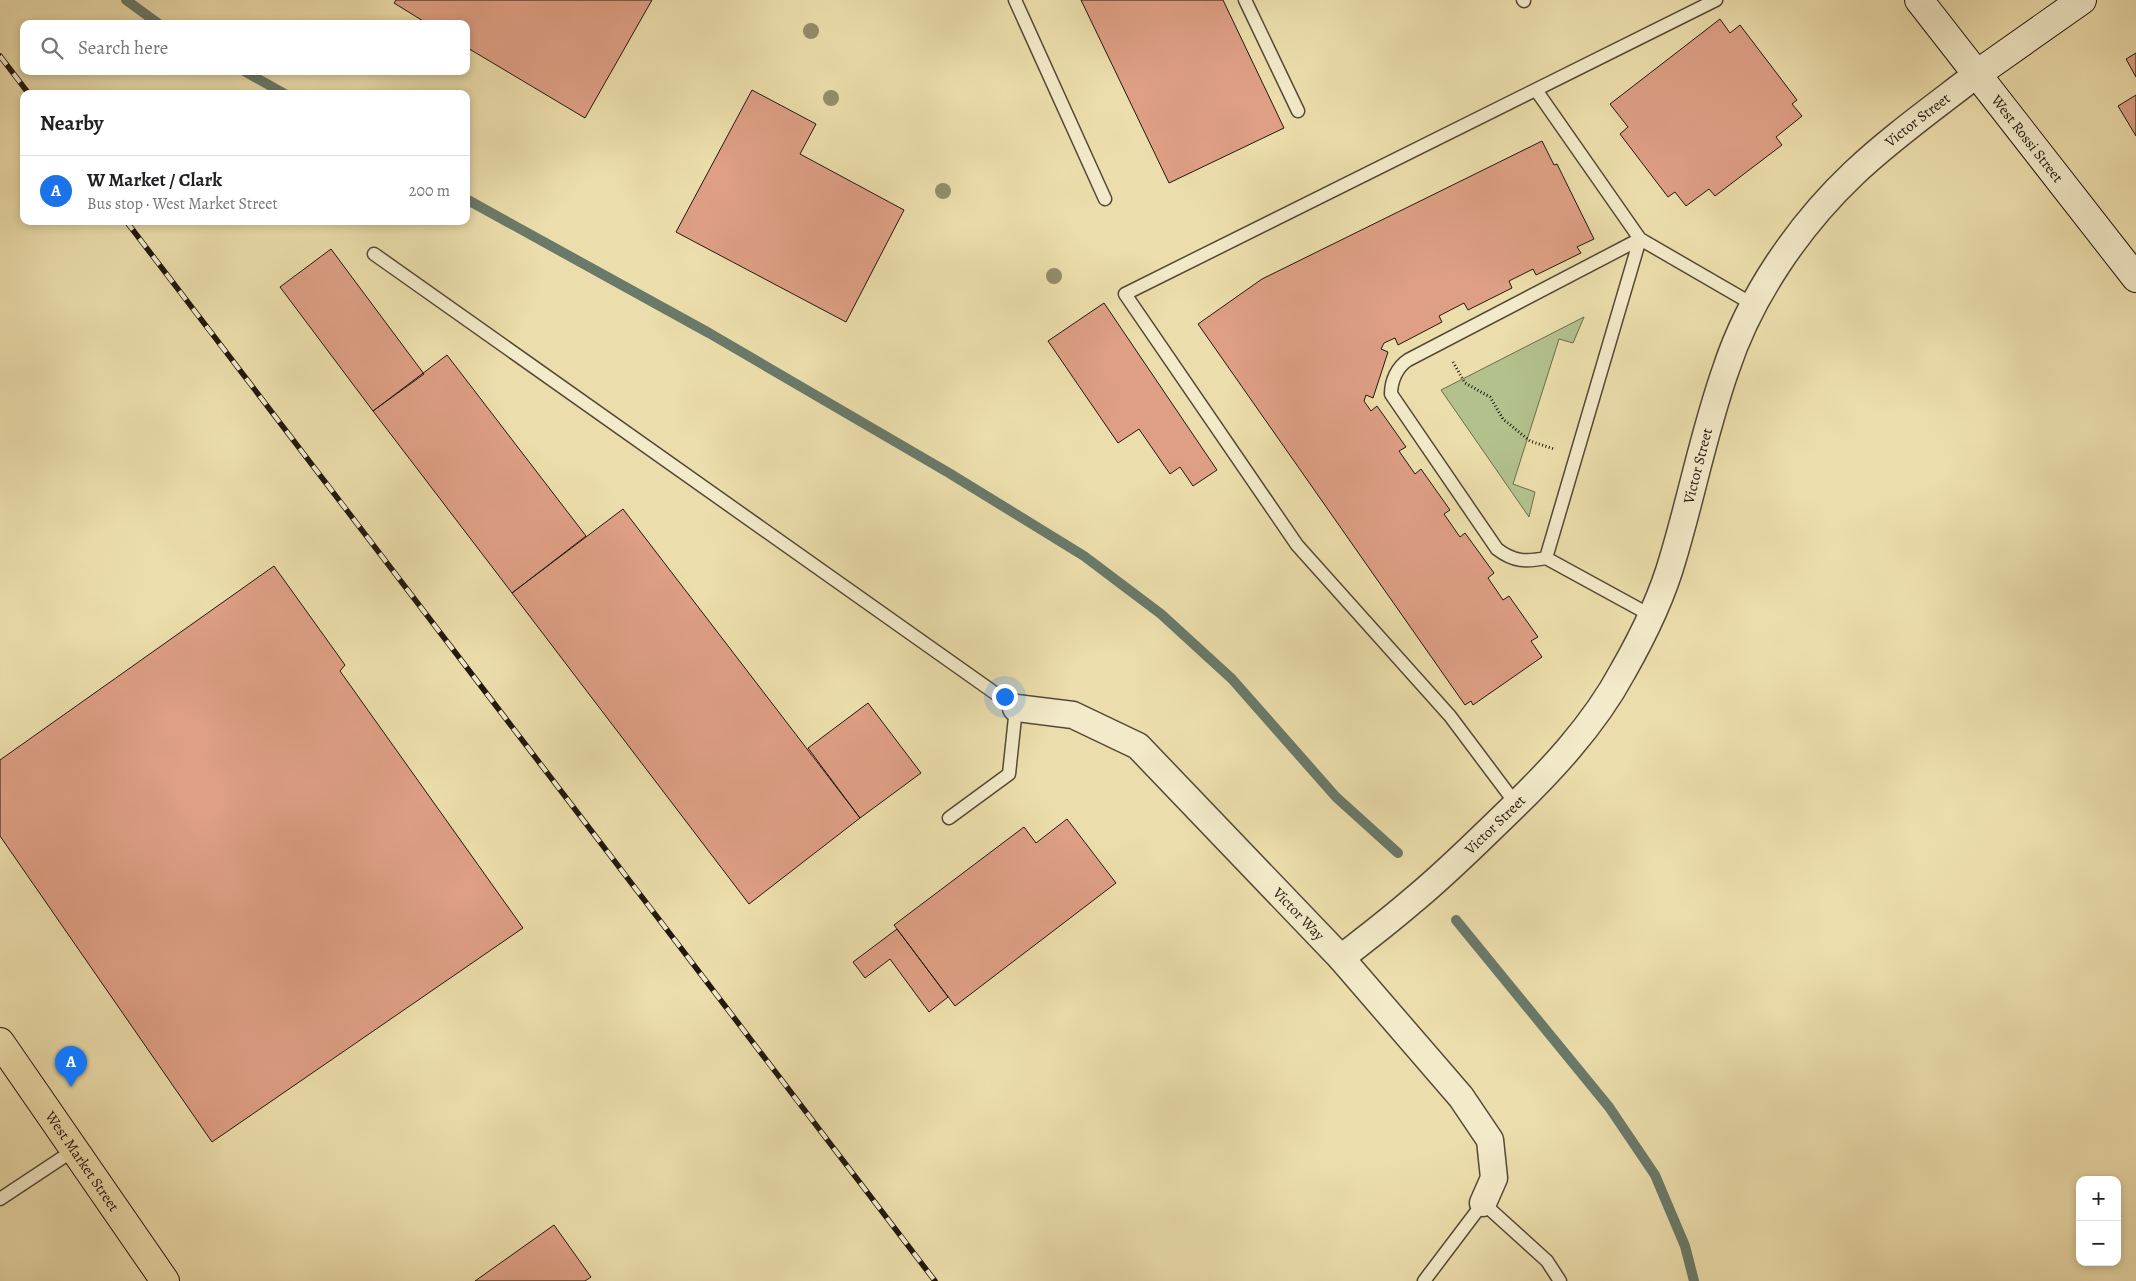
<!DOCTYPE html>
<html lang="en">
<head>
<meta charset="utf-8">
<style>
	:root { --surface:#fff; --page:#f6f6f6; --text:#202124; --muted:#757577; --line:#e0e0e0; --accent:#1a73e8 }
	body { margin:0; font-family:Alegreya,serif; background:var(--page); color:var(--text) }
	.controls { position:absolute; right:15px; bottom:15px; display:grid; overflow:hidden; border-radius:10px; box-shadow:0 2px 8px #0003 }
	.controls button { width:45px; height:45px; display:grid; place-items:center; padding:0; border:0; border-bottom:1px solid var(--line); background:var(--surface); color:var(--text); font:25px sans-serif }
	.you { position:absolute; left:1004px; top:696px; width:18px; height:18px; margin:-12px; border:4px solid #fff; border-radius:50%; background:#1a73e8; box-shadow:0 0 0 8px #1a73e833 }
	.badge { display:grid; place-items:center; width:32px; height:32px; border-radius:50%; background:var(--accent); color:#fff; font-size:16px; font-weight:700 }
	.pin { position:absolute; translate:-50% -41px; filter:drop-shadow(0 1px 2px #0008) }
	.pin::after { content:''; position:absolute; top:26px; width:18px; height:15px; background:inherit; clip-path:polygon(0 0,100% 0,50% 100%) }
	.list { margin:0; padding:0; list-style:none }
	h2 { display:flex; justify-content:space-between; align-items:center; height:65px; margin:0; padding:0 20px; font-size:21px }
	h2 small { font-size:16px; font-weight:400; color:var(--muted) }
	.list li { display:grid; grid-template-columns:32px 1fr auto; gap:15px; align-items:center; box-sizing:border-box; height:70px; padding:0 20px; border-top:1px solid var(--line) }
	.list b { display:block; font-size:19px; white-space:nowrap }
	.list p { margin:0; font-size:16px; white-space:nowrap; color:var(--muted) }
	.list em { font-size:16px; font-style:normal; color:var(--muted) }
	.icon { flex:none; width:28px; height:28px; fill:none; stroke:currentColor; stroke-width:2; stroke-linecap:round; stroke-linejoin:round }
	.map { position:relative; flex:none; width:2136px; height:1281px; overflow:hidden }
	.search { position:absolute; background:var(--surface); box-shadow:0 2px 8px #0003; left:20px; top:20px; width:450px; height:55px; display:flex; align-items:center; gap:12px; box-sizing:border-box; padding:0 18px; border-radius:10px; color:var(--muted); font-size:19px }
	.panel { position:absolute; background:var(--surface); box-shadow:0 2px 8px #0003; left:20px; top:90px; width:450px; height:135px; border-radius:10px }
	.map>svg:first-child { display:block }
</style>
</head>
<body>
<div class="map">
<svg width="2136" height="1281" viewBox="0 0 2136 1281">
	<rect width="100%" height="100%" fill="#ecdeac"/>
	<filter id="stains"><feTurbulence type="fractalNoise" baseFrequency=".004" numOctaves="4"/><feColorMatrix values="0 0 0 0 .2 0 0 0 0 .09 0 0 0 0 .02 0 0 0 .5 -.17"/></filter>
	<radialGradient id="worn" r=".72"><stop offset=".6" stop-color="#630" stop-opacity="0"/><stop offset="1" stop-color="#630" stop-opacity=".3"/></radialGradient>
	<!-- green -->
	<path fill="#b3c28d" stroke="#6a6c4e" d="M1584 317 1573 343 1559 339 1513 484 1535 492 1529 517 1441 390Z"/>
	<g fill="none" stroke-linecap="round" stroke-linejoin="round">
		<!-- stream -->
		<path stroke="#697a6a" stroke-width="10" d="M126 0 159 24
			M244 71 285 94
			M466 199 709 333 949 473 1084 556 1161 614 1232 679 1336 797 1398 853
			M1456 920 1609 1107 1655 1175 1685 1246 1694 1281"/>
	</g>
	<!-- building -->
	<path fill="#de9f84" stroke="#22170e" d="M396 0H652L585 118 466 47V24H428L394 3Z
		M1081 0H1223L1284 128 1169 183Z
		M1720 19 1730 33 1740 25 1797 100 1792 104 1802 116 1776 137 1782 145 1715 196 1709 189 1686 206 1675 192 1668 197 1620 134 1628 127 1610 104Z
		M2136 53V77L2126 59Z
		M752 90 816 124 800 154 904 210 846 322 676 232Z
		M2136 95V136L2118 106Z
		M1542 141 1554 165 1557 164 1594 239 1577 247 1581 253 1536 275 1533 269 1509 281 1512 288 1468 310 1464 303 1439 316 1442 322 1398 345 1395 338 1384 343 1381 349 1388 352 1373 398 1366 395 1364 401 1371 411 1377 406 1406 447 1399 451 1415 474 1421 469 1450 510 1444 514 1460 537 1465 533 1494 573 1488 578 1503 600 1509 596 1538 637 1531 641 1542 657 1473 705 1471 701 1465 705 1198 324 1262 279Z
		M331 249 424 374 373 411 280 287Z
		M1104 303 1217 470 1193 486 1180 467 1170 474 1139 429 1118 443 1048 341Z
		M447 355 586 536 512 593 373 411Z
		M623 509 860 818 749 904 512 593Z
		M274 566 345 665 340 671 523 928 212 1142 0 836V760Z
		M868 703 921 773 860 818 808 748Z
		M1067 819 1116 883 955 1006 894 925 1024 827 1036 843Z
		M897 929 948 997 929 1012 890 959 865 978 853 962Z
		M554 1225 591 1277 585 1281H475Z"/>
	<g fill="none" stroke-linecap="round" stroke-linejoin="round">
		<defs>
			<path id="lane" d="M1015 0 1105 199
				M1245 0 1298 111
				M1523 0 1524 1
				M1536 90 1640 239 1754 305
				M1640 239 1546 558C1526 562 1514 562 1497 549L1391 394C1391 381 1397 367 1408 360Z
				M374 254 1016 708 1009 774 949 818
				M1546 558 1652 616
				M1516 804 1450 716 1297 545 1125 294 1716 0
				M0 1199 74 1150
				M1424 1281 1483 1203 1547 1261 1560 1281"/>
			<g id="street">
				<path id="s1" d="M1016 708 1073 715 1138 746 1341 958 1461 1097 1490 1140 1494 1178 1483 1203"/>
				<path id="s2" d="M1341 958C1364 940 1388 922 1411 902 1443 876 1472 847 1502 818 1547 775 1593 727 1623 671 1643 636 1662 597 1673 558 1692 495 1704 431 1726 369 1750 296 1799 225 1854 173 1892 137 1936 106 1977 74"/>
			</g>
			<g id="secondary">
				<path id="s3" d="M1919 0 2136 278"/>
				<path d="M1977 74 2082 0"/>
			</g>
			<g id="primary">
				<path id="s4" d="M0 1042 165 1281"/>
			</g>
		</defs>
		<!-- lane casing -->
		<use href="#lane" stroke="#544936" stroke-width="15"/>
		<!-- street casing -->
		<use href="#street" stroke="#544936" stroke-width="29"/>
		<!-- secondary casing -->
		<use href="#secondary" stroke="#22170e" stroke-width="30"/>
		<!-- primary casing -->
		<use href="#primary" stroke="#22170e" stroke-width="30"/>
		<!-- path -->
		<path stroke="#22170e" stroke-width="3" stroke-dasharray="1 2.5" stroke-linecap="butt" d="M1453 362 1465 383 1490 397 1503 419 1530 441 1554 449"/>
		<!-- lane -->
		<use href="#lane" stroke="#f3eac9" stroke-width="12"/>
		<!-- street -->
		<use href="#street" stroke="#f3eac9" stroke-width="26"/>
		<!-- secondary -->
		<use href="#secondary" stroke="#f3eac9" stroke-width="28"/>
		<!-- primary -->
		<use href="#primary" stroke="#ecdeac" stroke-width="28"/>
		<defs>
			<path id="rail" d="M0 56 29 94
				M126 221 935 1281"/>
		</defs>
		<!-- rail casing -->
		<use href="#rail" stroke="#22170e" stroke-width="5.5"/>
		<!-- rail -->
		<use href="#rail" stroke="#f3eac9" stroke-width="4" stroke-dasharray="11" stroke-linecap="butt"/>
	</g>
	<!-- trees -->
	<g fill="#958d6a">
		<circle cx="811" cy="31" r="8"/>
		<circle cx="831" cy="98" r="8"/>
		<circle cx="943" cy="191" r="8"/>
		<circle cx="1054" cy="276" r="8"/>
	</g>
	<g text-anchor="middle" stroke-width="4" stroke-linejoin="round" paint-order="stroke">
		<!-- street labels -->
		<g font-size="15" fill="#22170e" stroke="#f3eac9">
			<text dy="5" stroke="none"><textPath href="#s2" startOffset="1044">Victor Street</textPath></text>
			<text dy="5" stroke="none"><textPath href="#s3" startOffset="176">West Rossi Street</textPath></text>
			<text dy="5" stroke="none"><textPath href="#s2" startOffset="624">Victor Street</textPath></text>
			<text dy="5" stroke="none"><textPath href="#s2" startOffset="204">Victor Street</textPath></text>
			<text dy="5" stroke="none"><textPath href="#s1" startOffset="362">Victor Way</textPath></text>
			<text dy="5" stroke="none"><textPath href="#s4" startOffset="145">West Market Street</textPath></text>
		</g>
	</g>
	<rect width="100%" height="100%" filter="url(#stains)"/>
	<rect width="100%" height="100%" fill="url(#worn)"/>
</svg>
<div class="controls">
<button>+</button>
<button>−</button>
</div>
<div class="you"></div>
<div class="pin badge" style="left:71px;top:1087px">A</div>
<div class="search"><svg class="icon" aria-label="search" viewBox="0 0 24 24"><circle cx="10" cy="10" r="6"/><path d="M15 15l6 6"/></svg>Search here</div>
<section class="panel">
<h2>Nearby<small></small></h2>
<ul class="list">
<li><span class="badge">A</span><div><b>W Market / Clark</b><p>Bus stop · West Market Street</p></div><em>200 m</em></li>
</ul>
</section>
</div>
</body>
</html>
